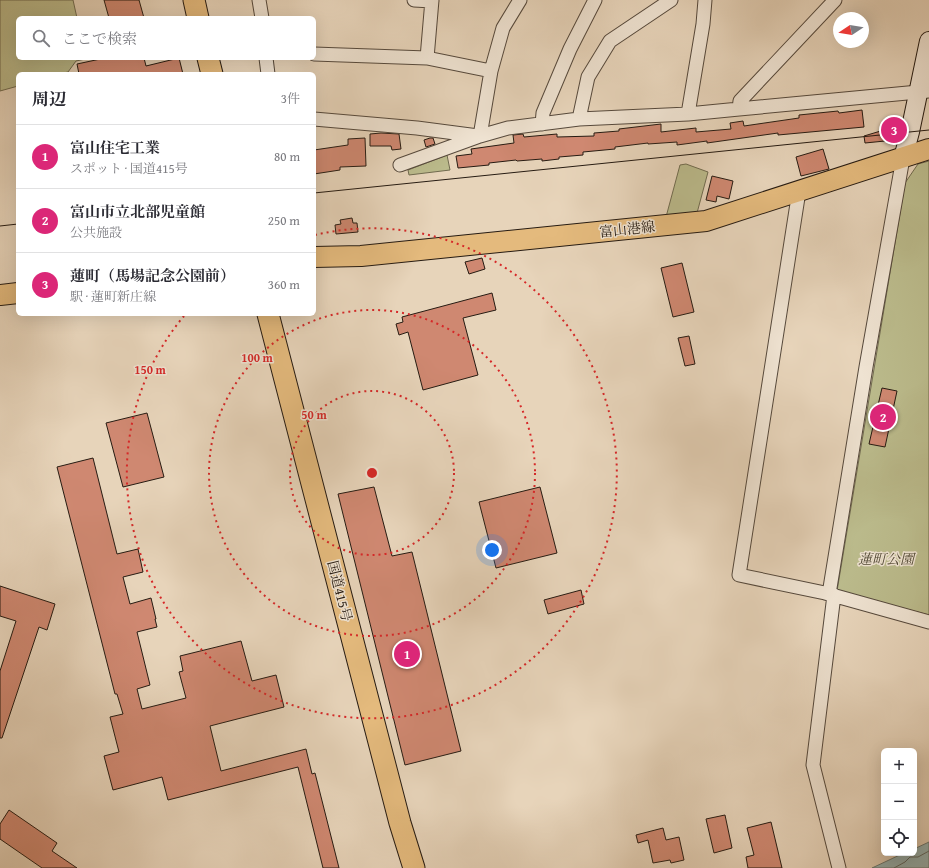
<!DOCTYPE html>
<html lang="ja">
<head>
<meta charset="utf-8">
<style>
	:root { --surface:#fff; --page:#f2f2f3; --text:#2b2b33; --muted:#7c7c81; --line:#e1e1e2; --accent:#db2777 }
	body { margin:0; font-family:"Gentium Book Plus","Noto Serif JP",serif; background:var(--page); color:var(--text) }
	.controls { position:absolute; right:12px; bottom:12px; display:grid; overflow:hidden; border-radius:6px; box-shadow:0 4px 16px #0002 }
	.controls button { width:36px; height:36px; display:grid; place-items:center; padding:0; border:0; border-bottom:1px solid var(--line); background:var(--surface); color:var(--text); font:20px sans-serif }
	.compass { position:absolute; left:833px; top:12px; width:36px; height:36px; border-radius:50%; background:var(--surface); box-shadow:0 4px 16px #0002; rotate:258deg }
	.you { position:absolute; left:492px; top:550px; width:14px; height:14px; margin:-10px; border:3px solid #fff; border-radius:50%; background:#1a73e8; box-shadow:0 0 0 6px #1a73e833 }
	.badge { display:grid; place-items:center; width:26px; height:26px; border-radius:50%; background:var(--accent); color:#fff; font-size:13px; font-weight:700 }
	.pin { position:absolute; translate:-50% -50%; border:2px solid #fff; box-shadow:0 1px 4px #0006 }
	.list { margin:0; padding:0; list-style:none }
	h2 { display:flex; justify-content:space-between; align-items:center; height:52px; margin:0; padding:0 16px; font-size:17px }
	h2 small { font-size:13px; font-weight:400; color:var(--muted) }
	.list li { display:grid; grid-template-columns:26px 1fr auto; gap:12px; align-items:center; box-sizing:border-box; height:64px; padding:0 16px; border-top:1px solid var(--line) }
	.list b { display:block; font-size:15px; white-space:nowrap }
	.list p { margin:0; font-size:13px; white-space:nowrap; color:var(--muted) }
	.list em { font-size:13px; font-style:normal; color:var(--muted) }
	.icon { flex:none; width:22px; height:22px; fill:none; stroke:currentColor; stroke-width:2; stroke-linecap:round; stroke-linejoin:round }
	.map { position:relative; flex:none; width:929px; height:868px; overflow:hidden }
	.search { position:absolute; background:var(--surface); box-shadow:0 4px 16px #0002; left:16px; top:16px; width:300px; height:44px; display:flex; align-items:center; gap:10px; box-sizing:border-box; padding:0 14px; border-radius:6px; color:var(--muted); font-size:15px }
	.panel { position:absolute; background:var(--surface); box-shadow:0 4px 16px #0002; left:16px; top:72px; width:300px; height:244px; border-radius:6px }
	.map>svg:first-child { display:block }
</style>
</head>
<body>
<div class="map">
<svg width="929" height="868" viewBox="0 0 929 868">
	<rect width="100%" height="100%" fill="#e7d4ba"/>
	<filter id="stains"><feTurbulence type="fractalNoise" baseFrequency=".005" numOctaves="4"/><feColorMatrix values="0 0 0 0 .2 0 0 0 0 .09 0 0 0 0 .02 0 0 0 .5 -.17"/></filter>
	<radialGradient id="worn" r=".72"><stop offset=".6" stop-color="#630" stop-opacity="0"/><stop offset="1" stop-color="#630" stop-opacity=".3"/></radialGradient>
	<!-- green -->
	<path fill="#bbbb8c" stroke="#706b4f" d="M0 0H73L77 18H18V58H90L76 61 68 72 59 74H18V86L0 91Z
		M447 155 450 170 409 175 408 170Z
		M929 161V615L837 591 905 183 918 164Z
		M686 164 708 172 697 213 666 217 680 165Z"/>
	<!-- water -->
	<path fill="#98b7b7" stroke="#6a7975" d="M929 842V868H872L904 853H914V849Z"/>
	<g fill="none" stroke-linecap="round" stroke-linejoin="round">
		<!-- shore -->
		<path stroke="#5f6964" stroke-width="1" d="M894 868 905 862 910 857H918L929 851"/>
	</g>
	<!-- building -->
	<path fill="#cf8871" stroke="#261b12" d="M104 0H139L144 18H109Z
		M105 58H144L146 66 179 58 183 74H79L77 64Z
		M862 110 864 127 778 135V133L707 143V141L677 145V142L648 144V143L615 147V149L583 152V155L559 157V159L542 161V159L517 161 516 160 489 163V165L458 168 456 156 472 154 471 149 514 143 513 135 523 134 524 137 557 134V137L594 136V133L619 131V129L661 124V132L696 128V132L731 129 730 123 743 121 744 126 799 118V115L838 111 839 113Z
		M884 130 885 141 865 143 864 136Z
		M381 133 399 134 401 149 392 150 391 146H370V134Z
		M365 138 366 166 340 167V170L314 174V150L348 145V139Z
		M430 138H433L435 144 426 147 424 140Z
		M823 149 829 169 801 176 796 157Z
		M712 176 733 181 729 199 717 196 716 202 706 200Z
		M352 218 353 223H357L358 232 336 234 335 225 341 224 340 220Z
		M482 258 485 269 469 274 465 262Z
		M682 263 694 312 673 317 661 268Z
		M492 293 496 310 463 318 478 375 423 390 408 332 399 335 396 324 403 322 402 317Z
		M689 336 695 364 685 366 678 338Z
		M882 388 897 391 885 447 869 444Z
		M147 413 164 477 123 487 106 423Z
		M93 458 117 554 138 549 143 572 123 577 130 604 151 598 156 619H155L157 627 137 632 150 685 137 689 142 709 186 698 179 672 183 671 180 656 241 641 252 681 276 675 284 707 210 726 221 771 306 749 312 774 315 773 339 868H323L298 767 168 800 162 777 113 790 104 756 119 752 110 717 123 714 117 694H115L57 467Z
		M374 487 392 556 412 552 461 751 405 765 338 494Z
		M540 487 557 553 496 568 479 502Z
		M0 586 55 604 47 630 39 627 2 738H0V671L16 621 0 616Z
		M581 590 584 604 548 614 544 600Z
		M9 810 57 843 52 851 77 868H42L0 839V824Z
		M725 815 732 848 714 853 706 819Z
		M771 822 782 868H748L746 857 754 855 747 828Z
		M663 828 666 840 679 837 684 860 671 863 670 860 653 863 648 840 638 843 636 835Z"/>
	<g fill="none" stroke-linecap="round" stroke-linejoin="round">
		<defs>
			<path id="minor" d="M259 0 262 18
				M414 0 432 1
				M432 0 427 58 491 71 480 136
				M314 54 427 58
				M266 58 268 74
				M491 71 503 28 520 0
				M739 109 929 91
				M688 114 703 24 705 0
				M314 119 417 128 478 136
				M579 119 588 77 610 41 671 0
				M542 124 543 113 570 49 595 0
				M400 165 480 136 508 128 579 119 688 114 739 109 740 101 835 0
				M799 191 739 575 825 593 929 622
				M829 594 866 367 903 158
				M834 595 813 765 839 868"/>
			<path id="secondary" d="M903 158 910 132 929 41"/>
			<path id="primary" d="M314 257 361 256 706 221 929 149
				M0 295 18 293"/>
			<path id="trunk" d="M194 0 198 18
				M208 58 212 74
				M268 314 400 823 414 868"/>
		</defs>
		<!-- minor casing -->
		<use href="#minor" stroke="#56493c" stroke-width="15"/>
		<!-- secondary casing -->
		<use href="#secondary" stroke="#261b12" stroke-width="20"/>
		<!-- primary casing -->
		<use href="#primary" stroke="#261b12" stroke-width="22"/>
		<!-- trunk casing -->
		<use href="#trunk" stroke="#261b12" stroke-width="23"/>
		<!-- minor -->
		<use href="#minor" stroke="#efe3d2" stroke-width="13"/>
		<!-- secondary -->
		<use href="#secondary" stroke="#efe3d2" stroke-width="18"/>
		<!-- primary -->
		<use href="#primary" stroke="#e4ba7d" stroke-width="20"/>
		<!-- trunk -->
		<use href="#trunk" stroke="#e4ba7d" stroke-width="21"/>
		<!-- tram -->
		<path stroke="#261b12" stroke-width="1" d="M314 193 929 130
			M0 226 18 224"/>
	</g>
	<!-- distance rings -->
	<g fill="none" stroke="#d62828" stroke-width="2" stroke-dasharray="2 4">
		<circle cx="372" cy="473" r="82"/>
		<circle cx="372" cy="473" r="163"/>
		<path d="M315 235A245 245 0 1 1 184 316"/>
	</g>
	<g text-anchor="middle" stroke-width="3" stroke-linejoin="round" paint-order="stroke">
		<!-- street labels -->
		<g font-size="14" fill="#261b12" stroke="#efe3d2">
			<text transform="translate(627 229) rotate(-6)" y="5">富山港線</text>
			<text transform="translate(340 591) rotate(76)" y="5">国道415号</text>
		</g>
		<!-- park labels -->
		<g font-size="14" font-style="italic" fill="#534b37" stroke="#efe3d2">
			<text x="886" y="564">蓮町公園</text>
		</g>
	</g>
	<circle cx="372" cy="473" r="6" fill="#d62828" stroke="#efe3d2" stroke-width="2"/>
	<g font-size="12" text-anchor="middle" font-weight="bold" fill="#d62828" stroke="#efe3d2" stroke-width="3" stroke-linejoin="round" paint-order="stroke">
		<text x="257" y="362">100 m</text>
		<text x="150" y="374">150 m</text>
		<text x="314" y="419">50 m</text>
	</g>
	<rect width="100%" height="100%" filter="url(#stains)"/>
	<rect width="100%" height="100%" fill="url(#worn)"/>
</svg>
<div class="controls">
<button>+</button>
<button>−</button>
<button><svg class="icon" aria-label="locate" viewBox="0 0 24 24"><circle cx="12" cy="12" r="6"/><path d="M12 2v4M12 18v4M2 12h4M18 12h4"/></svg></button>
</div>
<svg class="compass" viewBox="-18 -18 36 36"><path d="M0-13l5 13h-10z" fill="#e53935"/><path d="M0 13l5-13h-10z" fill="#7c7c81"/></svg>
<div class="you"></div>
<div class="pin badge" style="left:407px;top:654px">1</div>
<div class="pin badge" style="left:883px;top:417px">2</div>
<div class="pin badge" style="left:894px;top:130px">3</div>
<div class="search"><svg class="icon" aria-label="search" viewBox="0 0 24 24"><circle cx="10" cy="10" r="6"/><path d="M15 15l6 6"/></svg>ここで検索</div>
<section class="panel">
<h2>周辺<small>3件</small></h2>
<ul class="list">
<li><span class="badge">1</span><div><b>富山住宅工業</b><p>スポット · 国道415号</p></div><em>80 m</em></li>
<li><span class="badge">2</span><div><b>富山市立北部児童館</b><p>公共施設</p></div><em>250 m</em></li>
<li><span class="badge">3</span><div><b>蓮町（馬場記念公園前）</b><p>駅 · 蓮町新庄線</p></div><em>360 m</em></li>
</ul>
</section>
</div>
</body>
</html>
